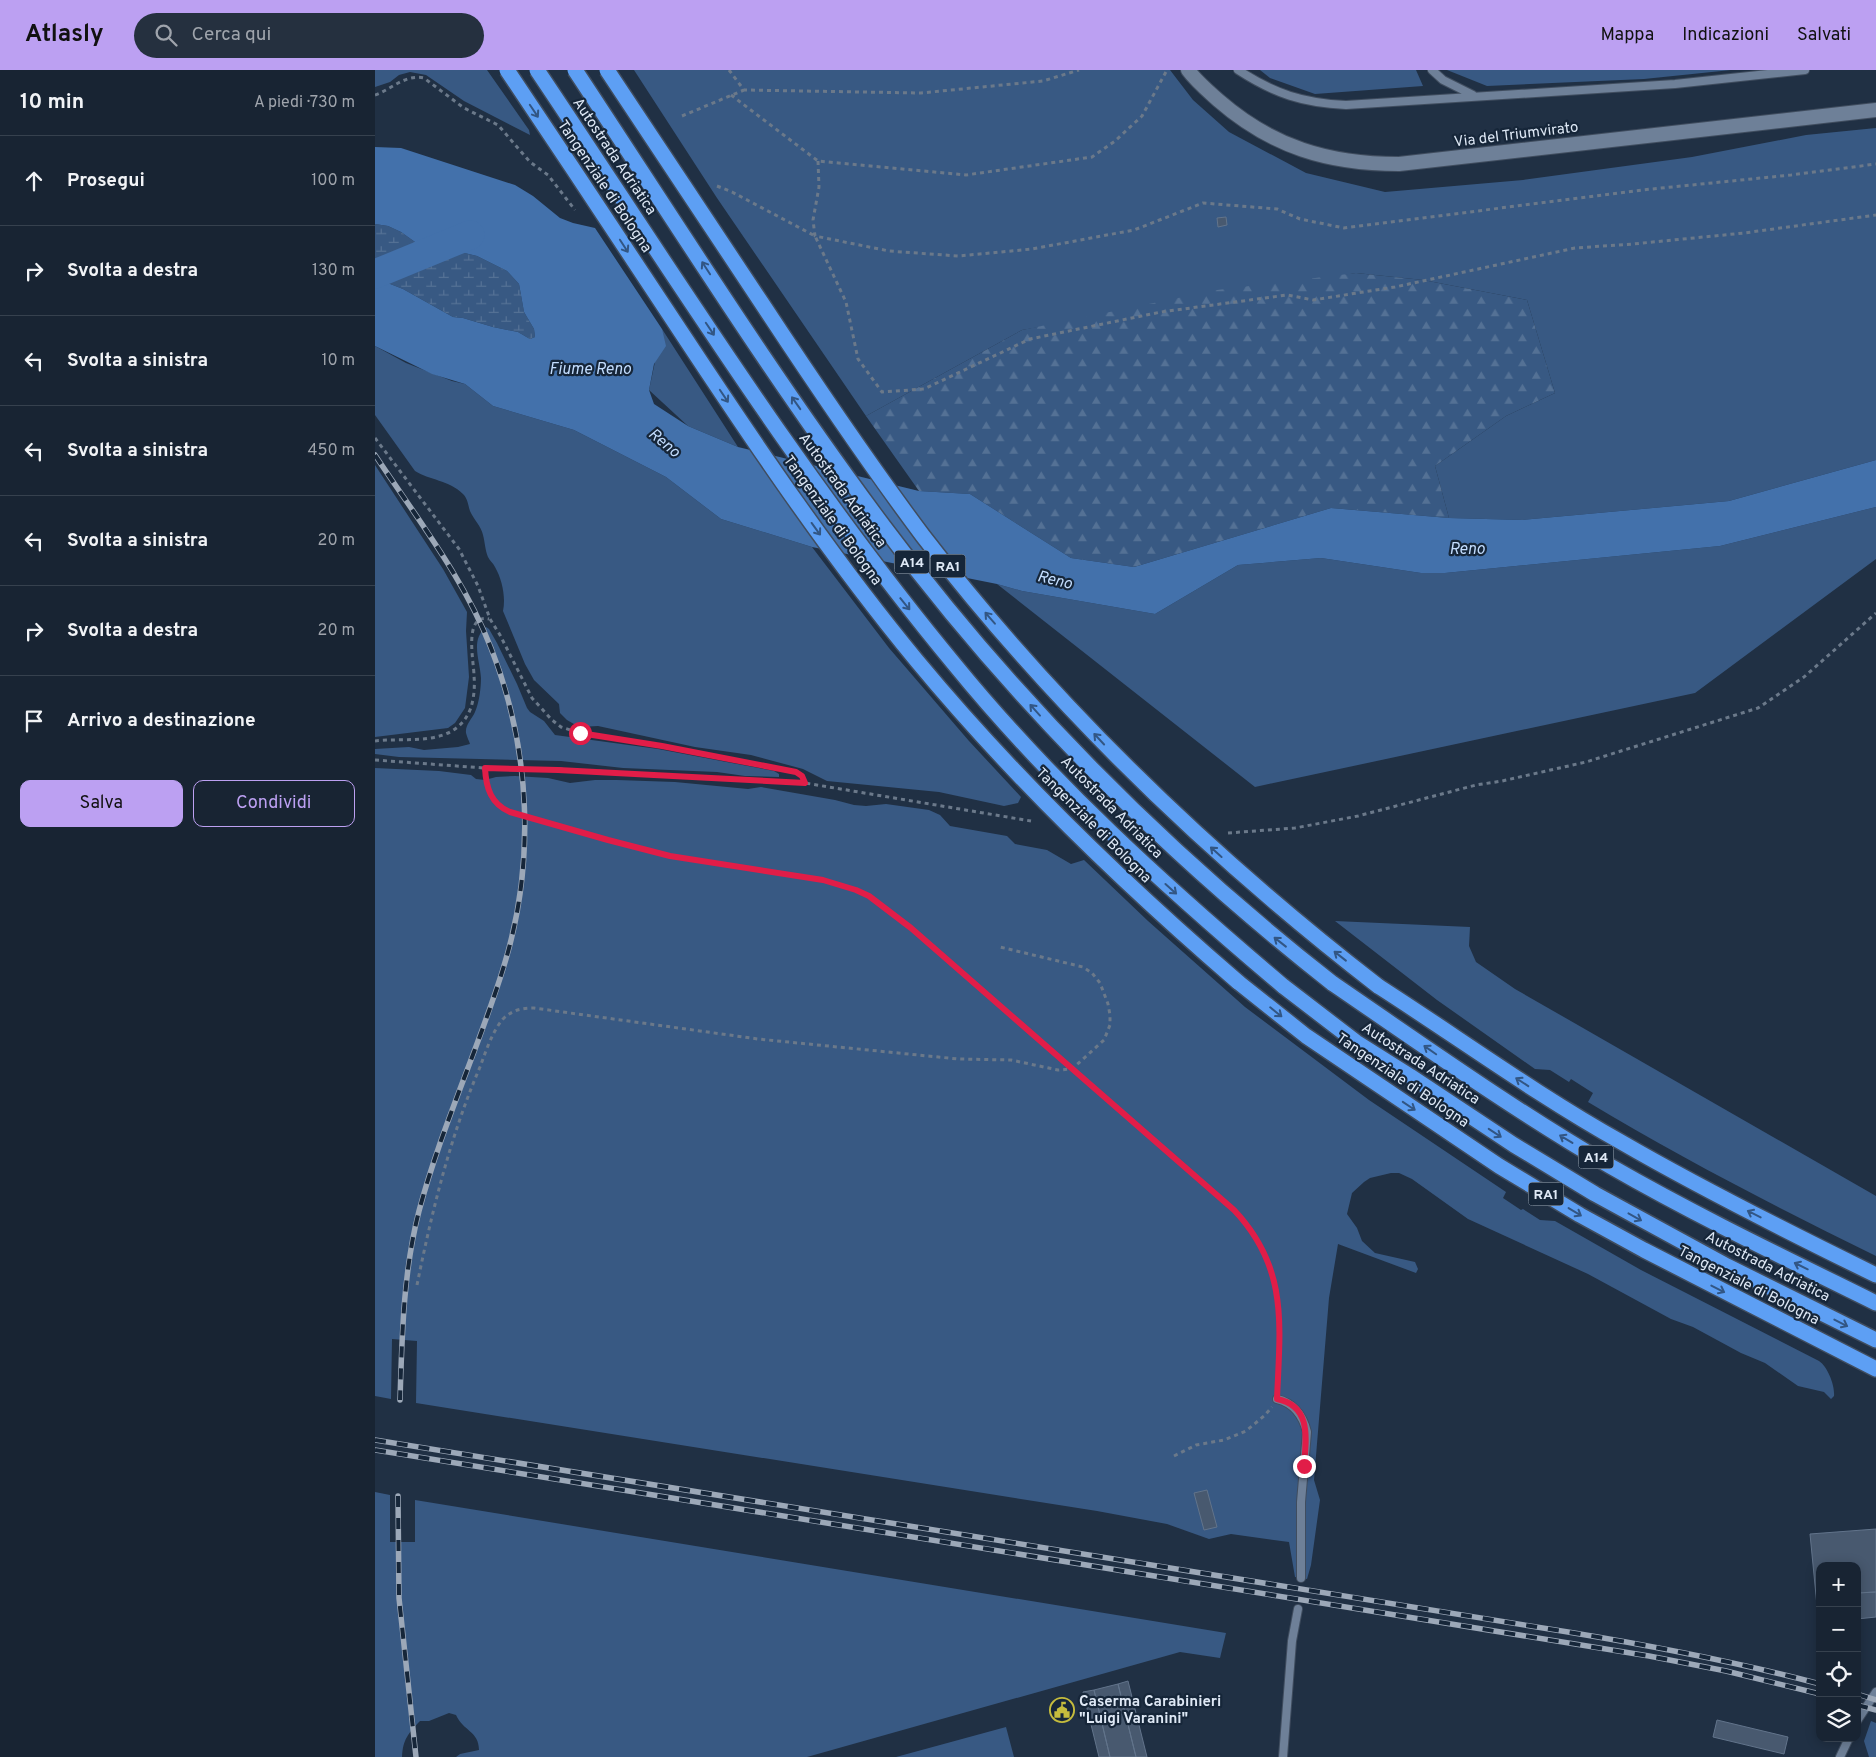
<!DOCTYPE html>
<html lang="it">
<head>
<meta charset="utf-8">
<style>
	:root { --surface:#182433; --page:#25303f; --text:#f1f3f6; --muted:#9fa4ac; --line:#36414e; --accent:#bca0f2 }
	body { margin:0; font-family:Overpass,sans-serif; background:var(--page); color:var(--text) }
	.controls { position:absolute; right:15px; bottom:15px; display:grid; overflow:hidden; border-radius:10px; box-shadow:0 2px 12px #0003 }
	.controls button { width:45px; height:45px; display:grid; place-items:center; padding:0; border:0; border-bottom:1px solid var(--line); background:var(--surface); color:var(--text); font:25px sans-serif }
	.stop { position:absolute; width:15px; height:15px; margin:-11px; border:4px solid #e11d48; border-radius:50%; background:#fff }
	.stop.end { background:#e11d48; border-color:#fff; box-shadow:0 1px 5px #0008 }
	.list { margin:0; padding:0; list-style:none }
	h2 { display:flex; justify-content:space-between; align-items:center; height:65px; margin:0; padding:0 20px; font-size:21px }
	h2 small { font-size:16px; font-weight:400; color:var(--muted) }
	.list li { display:grid; grid-template-columns:32px 1fr auto; gap:15px; align-items:center; box-sizing:border-box; height:90px; padding:0 20px; border-top:1px solid var(--line) }
	.list b { display:block; font-size:19px; white-space:nowrap }
	.list em { font-size:16px; font-style:normal; color:var(--muted) }
	.actions { display:flex; gap:10px; padding:15px 20px }
	.actions a { flex:1; padding:11px 0; border:1px solid var(--accent); border-radius:10px; text-align:center; font-size:18px; color:var(--accent) }
	.actions .main { background:var(--accent); color:#111 }
	.icon { flex:none; width:28px; height:28px; fill:none; stroke:currentColor; stroke-width:2; stroke-linecap:round; stroke-linejoin:round }
	.map { position:relative; flex:none; width:1501px; height:1687px; overflow:hidden }
	header { display:flex; align-items:center; gap:30px; box-sizing:border-box; height:70px; padding:0 25px; background:var(--accent); color:#111 }
	header strong { font-size:24px }
	nav { display:flex; gap:28px; margin-inline-start:auto; font-size:18px }
	.search { width:350px; height:45px; background:var(--page); display:flex; align-items:center; gap:12px; box-sizing:border-box; padding:0 18px; border-radius:28px; color:var(--muted); font-size:19px }
	main { display:flex }
	aside { flex:1; background:var(--surface) }
	.map>svg:first-child { display:block }
</style>
</head>
<body>
<header>
<strong>Atlasly</strong>
<div class="search"><svg class="icon" aria-label="search" viewBox="0 0 24 24"><circle cx="10" cy="10" r="6"/><path d="M15 15l6 6"/></svg>Cerca qui</div>
<nav><a>Mappa</a><a>Indicazioni</a><a>Salvati</a></nav>
</header>
<main>
<aside>
<h2>10 min<small>A piedi · 730 m</small></h2>
<ul class="list">
<li><svg class="icon" aria-label="ahead" viewBox="0 0 24 24"><path d="M12 20V5M6 11l6-6 6 6"/></svg><div><b>Prosegui</b></div><em>100 m</em></li>
<li><svg class="icon" aria-label="right" viewBox="0 0 24 24"><path d="M7 20v-9h11M14 6l5 5-5 5"/></svg><div><b>Svolta a destra</b></div><em>130 m</em></li>
<li><svg class="icon" aria-label="left" viewBox="0 0 24 24"><path d="M17 20v-9H6M10 6l-5 5 5 5"/></svg><div><b>Svolta a sinistra</b></div><em>10 m</em></li>
<li><svg class="icon" aria-label="left" viewBox="0 0 24 24"><path d="M17 20v-9H6M10 6l-5 5 5 5"/></svg><div><b>Svolta a sinistra</b></div><em>450 m</em></li>
<li><svg class="icon" aria-label="left" viewBox="0 0 24 24"><path d="M17 20v-9H6M10 6l-5 5 5 5"/></svg><div><b>Svolta a sinistra</b></div><em>20 m</em></li>
<li><svg class="icon" aria-label="right" viewBox="0 0 24 24"><path d="M7 20v-9h11M14 6l5 5-5 5"/></svg><div><b>Svolta a destra</b></div><em>20 m</em></li>
<li><svg class="icon" aria-label="arrive" viewBox="0 0 24 24"><path d="M6 21V4h12l-3 4 3 4H6"/></svg><div><b>Arrivo a destinazione</b></div></li>
</ul>
<div class="actions"><a class="main">Salva</a><a>Condividi</a></div>
</aside>
<div class="map">
<svg width="1501" height="1687" viewBox="0 0 1501 1687">
	<defs>
		<pattern id="forest-firs" width="22" height="20" patternUnits="userSpaceOnUse" patternTransform="scale(1.25)"><rect width="22" height="20" fill="#385983"/><path d="M5 1l3.5 6h-7zM16 11l3.5 6h-7z" fill="#547195"/></pattern>
		<pattern id="wetland-marsh" width="20" height="14" patternUnits="userSpaceOnUse" patternTransform="scale(1.25)"><rect width="20" height="14" fill="#385983"/><path d="M1 5h8M5 5V1M11 12h8M15 12V8" fill="none" stroke="#547195"/></pattern>
	</defs>
	<rect width="100%" height="100%" fill="#203044"/>
	<!-- green -->
	<path fill="#385983" d="M0 0H112L154 60 155 65 89 31 51 5 35 2 24 5 15 12 0 17Z
		M259 0H795L818 30 854 62 931 103 1010 122 1148 110 1317 87 1431 65 1501 58V390L1354 431 1147 450 1074 448 1060 396 1131 346 1180 323 1152 230 1048 210 981 203 647 260 491 346 342 128Z
		M885 0H1041L1048 16 940 24 895 8Z
		M1072 0H1356L1269 9 1112 16Z
		M287 259 363 377 313 356 274 320Z
		M0 276 31 293 77 311 90 314 118 336 199 360 291 407 346 449 437 477 514 578 594 671 646 727 643 733 629 736 564 722 452 711 428 699 376 685 320 677 223 656 204 657 192 650 185 643 184 634 159 610 150 594 128 541C131 527 127 509 120 497 118 493 115 491 113 487 110 480 110 472 108 465 106 456 99 450 95 441 93 435 93 429 88 424 74 410 54 410 40 401L0 345Z
		M0 395 68 499 92 542 91 561 94 607 90 638 80 653 73 658 0 667Z
		M1501 437V489L1320 623 880 717 622 514 647 521 780 544 863 495 946 488 1046 503H1070L1345 476Z
		M111 557 114 559 122 573 142 614 152 638 155 642 169 651 180 665 283 679 399 701 404 704V707L370 706 342 702 248 698 186 691 24 687 0 684V679L34 677 49 680 83 677 95 674C94 671 92 667 91 663 90 655 97 649 100 642 104 633 106 618 106 608 105 590 95 570 111 557Z
		M0 698 64 701 96 705 101 709 110 710 121 707 140 706 173 708 195 713 220 710H242L300 712 373 719 386 717 460 730 479 735 491 736 511 734 554 740 565 745 575 756 632 766 640 774 672 780 696 794 709 790 773 851 870 937 994 1030 1131 1122 1128 1128 1146 1140 1148 1139 1165 1150 1180 1151 1266 1200 1444 1291C1453 1297 1460 1316 1459 1326L1456 1329 1449 1322 1423 1316 1390 1293 1366 1283 1318 1257 1296 1249 1213 1204 1093 1149 1037 1109 1024 1103H1016L995 1108 989 1112 977 1123 972 1144 982 1158 987 1171 1000 1183 1040 1192 1043 1199 1041 1203 963 1174 954 1228 939 1410 945 1430 936 1495 932 1509 920 1507 914 1472 856 1464 834 1469 792 1454 722 1441 41 1333 42 1271 17 1269 16 1329 0 1326Z
		M960 851 1095 857 1094 876 1101 892 1140 919 1501 1126V1186C1403 1138 1306 1088 1213 1032L1218 1023 1196 1009 1194 1012 1175 1000 1160 999 1062 930Z
		M0 1422 15 1425V1472H40V1430L851 1563 845 1588 805 1582 432 1687H81L85 1684 104 1680C104 1661 88 1661 81 1645L74 1643 54 1651H45C33 1664 28 1669 27 1687H0Z
		M1496 1651 1501 1653V1687H1494L1489 1671Z
		M631 1657 639 1687H521Z"/>
	<!-- forest -->
	<path fill="url(#forest-firs)" d="M981 203 1048 210 1152 230 1180 323 1131 346 1060 396 1074 448 956 438 759 497 696 488 595 424 544 421 491 346 647 260 842 220Z"/>
	<!-- wetland -->
	<path fill="url(#wetland-marsh)" d="M0 154 13 156 26 162 47 177 58 180H77L102 186 132 201 144 214 149 242 159 259 160 267 155 269 143 262 118 257 88 248 78 247 28 219 0 208Z"/>
	<!-- water -->
	<path fill="#4371ab" d="M0 77 26 78 140 115 158 126 185 148 198 153 220 158 287 259 291 276 279 294 274 320 279 334 313 356 363 377 544 421 595 424 696 488 759 497 956 438 1074 448 1147 450 1354 431 1501 390V437L1345 476 1070 503H1046L946 488 863 495 780 544 647 521 622 514 437 477 346 449 291 407 199 360 118 336 90 314 57 304 0 276V208L28 219 78 247 88 248 118 257 143 262 155 269 160 267 159 259 149 242 144 214 132 201 102 186 77 180H58L47 177 26 162 13 156 0 154Z"/>
	<g fill="none" stroke-linecap="round" stroke-linejoin="round">
		<!-- river -->
		<path stroke="#4371ab" stroke-width="29" d="M0 204 95 165"/>
	</g>
	<!-- building -->
	<path fill="#48596f" stroke="#62748b" d="M851 147 852 155 843 157 842 148Z
		M832 1420 842 1457 829 1460 819 1423Z
		M1501 1459V1522L1482 1523V1496H1445V1546H1443L1435 1464Z
		M1501 1522V1547L1482 1549V1523Z
		M753 1611 772 1687H761L743 1614Z
		M743 1614 761 1687H735L719 1620Z
		M719 1620 735 1687H724L708 1622Z
		M1342 1650 1413 1667 1409 1684 1338 1667Z"/>
	<g fill="none" stroke-linecap="round" stroke-linejoin="round">
		<defs>
			<path id="service" d="M863 0C900 24 928 33 971 35L1300 14 1430 0
				M1057 0 1068 10 1098 25
				M902 1329C919 1333 928 1346 932 1362L926 1432V1508
				M1482 1651 1501 1622
				M908 1687 917 1571 923 1539
				M1465 1687 1474 1668"/>
			<path id="tertiary" d="M813 0C821 11 833 21 843 30 897 77 953 94 1024 94L1501 40"/>
			<path id="motorway" d="M863 912 931 966 1124 1096 1205 1145 1269 1180 1501 1299
				M957 913C1049 976 1139 1040 1235 1096 1322 1146 1412 1189 1501 1233
				M908 916 981 972 1035 1006 1139 1075 1220 1124 1352 1196 1501 1270
				M1003 916C1084 968 1162 1025 1246 1072 1329 1120 1415 1163 1501 1205"/>
		</defs>
		<!-- service casing -->
		<use href="#service" stroke="#404d5f" stroke-width="10"/>
		<!-- tertiary casing -->
		<use href="#tertiary" stroke="#404d5f" stroke-width="16"/>
		<!-- motorway casing -->
		<use href="#motorway" stroke="#404d5f" stroke-width="18"/>
		<!-- path -->
		<path stroke="#6b798a" stroke-width="3" stroke-dasharray="4 4" stroke-linecap="butt" d="M354 0 369 20 546 23 668 11 704 0
			M0 25C17 19 30 4 49 8L89 38 123 55 155 92 173 105 200 140
			M356 25 443 91 591 105 717 87 740 71 767 46 792 0
			M307 46 369 20
			M443 91 444 117 438 150 440 166 514 181 583 186 657 179 759 160 828 133 902 139 925 149 969 158 1267 120 1416 105 1501 94
			M342 116 357 122 440 166 471 232 483 289 507 322 549 319 655 269 786 242 912 225 938 230 1020 217 1200 178 1258 174 1369 163 1501 145
			M0 368 84 479 103 516 115 549 125 565 157 628 177 650 186 657 205 663 287 676 421 702 427 706 430 713
			M0 671C33 667 79 678 95 640 99 630 100 616 99 606 99 592 88 543 114 549
			M0 690 109 698 183 699 430 713 656 751
			M109 698C111 718 116 734 135 742L233 771 295 786 448 810 481 820 493 826 536 859 859 1140C911 1195 905 1249 902 1319
			M853 763 920 758 983 746 1101 715 1127 711 1211 692 1383 638 1429 607 1501 543
			M42 1215C57 1141 75 1067 105 997 111 981 117 962 128 949 137 940 147 938 159 938L383 969 583 989 636 990 683 1000 697 999 729 970 735 955V945L733 934 725 913 717 903 708 897 625 877
			M799 1386 821 1375 849 1370 871 1361 889 1346 897 1337"/>
		<!-- service -->
		<use href="#service" stroke="#6e8098" stroke-width="8"/>
		<!-- tertiary -->
		<use href="#tertiary" stroke="#6e8098" stroke-width="14"/>
		<!-- motorway -->
		<use href="#motorway" stroke="#5d9ff4" stroke-width="15"/>
		<defs>
			<path id="rail" d="M0 385C41 447 89 508 116 578 156 680 161 794 128 899 103 980 66 1058 44 1141 28 1203 27 1267 25 1330
				M0 1370 1193 1562C1278 1576 1362 1592 1445 1614
				M0 1380 1274 1586 1351 1601 1445 1624
				M23 1426 24 1528 41 1687
				M1482 1624 1501 1630
				M1482 1635 1501 1640"/>
		</defs>
		<!-- rail casing -->
		<use href="#rail" stroke="#9ca8b8" stroke-width="5.5"/>
		<!-- rail -->
		<use href="#rail" stroke="#162639" stroke-width="4" stroke-dasharray="11" stroke-linecap="butt"/>
		<defs>
			<path id="motorway-bridge" d="M132 0C191 88 250 177 308 265 382 377 457 488 542 591 639 708 748 813 863 912
				M162 0C297 201 425 408 580 595 677 714 791 817 908 916
				M200 0C301 153 399 310 509 457 638 630 788 780 957 913
				M232 0C283 77 335 155 386 232 438 311 491 390 548 466 679 636 834 785 1003 916"/>
		</defs>
		<!-- motorway-bridge casing -->
		<use href="#motorway-bridge" stroke="#404d5f" stroke-width="18" stroke-linecap="butt"/>
		<!-- motorway-bridge -->
		<use href="#motorway-bridge" stroke="#5d9ff4" stroke-width="15"/>
	</g>
	<!-- one-way arrows -->
	<defs><path id="oneway-shaft" d="M-6 0H5M1.5-3L5.5 0L1.5 3" fill="none" stroke-width="1.6" stroke-linecap="round" stroke-linejoin="round" transform="scale(1.25)"/></defs>
	<g stroke="#325684">
		<use href="#oneway-shaft" transform="translate(159 41) rotate(56)"/>
		<use href="#oneway-shaft" transform="translate(249 176) rotate(57)"/>
		<use href="#oneway-shaft" transform="translate(331 198) rotate(-123)"/>
		<use href="#oneway-shaft" transform="translate(335 259) rotate(56)"/>
		<use href="#oneway-shaft" transform="translate(349 326) rotate(56)"/>
		<use href="#oneway-shaft" transform="translate(421 333) rotate(-125)"/>
		<use href="#oneway-shaft" transform="translate(441 459) rotate(54)"/>
		<use href="#oneway-shaft" transform="translate(530 534) rotate(51)"/>
		<use href="#oneway-shaft" transform="translate(615 548) rotate(-131)"/>
		<use href="#oneway-shaft" transform="translate(660 640) rotate(-132)"/>
		<use href="#oneway-shaft" transform="translate(724 669) rotate(-133)"/>
		<use href="#oneway-shaft" transform="translate(841 782) rotate(-138)"/>
		<use href="#oneway-shaft" transform="translate(796 819) rotate(42)"/>
		<use href="#oneway-shaft" transform="translate(905 872) rotate(-142)"/>
		<use href="#oneway-shaft" transform="translate(965 886) rotate(-142)"/>
		<use href="#oneway-shaft" transform="translate(901 942) rotate(39)"/>
		<use href="#oneway-shaft" transform="translate(1055 980) rotate(-145)"/>
		<use href="#oneway-shaft" transform="translate(1147 1012) rotate(-147)"/>
		<use href="#oneway-shaft" transform="translate(1034 1036) rotate(34)"/>
		<use href="#oneway-shaft" transform="translate(1120 1063) rotate(33)"/>
		<use href="#oneway-shaft" transform="translate(1191 1069) rotate(-149)"/>
		<use href="#oneway-shaft" transform="translate(1200 1142) rotate(31)"/>
		<use href="#oneway-shaft" transform="translate(1379 1144) rotate(-153)"/>
		<use href="#oneway-shaft" transform="translate(1260 1147) rotate(29)"/>
		<use href="#oneway-shaft" transform="translate(1426 1196) rotate(-154)"/>
		<use href="#oneway-shaft" transform="translate(1343 1219) rotate(27)"/>
		<use href="#oneway-shaft" transform="translate(1466 1253) rotate(27)"/>
	</g>
	<g fill="none" stroke-linecap="round" stroke-linejoin="round">
		<!-- route -->
		<path stroke="#e11d48" stroke-width="6" d="M205 663 287 676 421 702 427 706 430 713 183 700 110 698C111 718 116 734 135 742L233 770 295 786 448 810 481 820 494 826 536 858 859 1140C914 1198 905 1256 902 1329 937 1336 931 1369 929 1396"/>
	</g>
	<!-- icons -->
	<defs>
		<symbol id="civic-ring" viewBox="-11 -11 22 22"><circle r="9.5" fill="#162639" stroke="#c5bc3d" stroke-width="1.5"/><path d="M-.6-6.5H3V-4.5H.6V-3L4-1V1h2V6H-6V1h2V-1L-.6-3ZM-1.2 2.5V6h2.4V2.5Z" fill="#c5bc3d"/></symbol>
	</defs>
	<g fill-rule="evenodd">
		<use href="#civic-ring" x="673" y="1626" width="28" height="28"/>
	</g>
	<g text-anchor="middle" stroke-width="4.5" stroke-linejoin="round" paint-order="stroke">
		<!-- shield labels -->
		<g fill="#162639" stroke="#a2aebd" stroke-width="1">
			<rect x="519.5" y="480.5" width="35" height="23" rx="4"/>
			<rect x="555.5" y="484.5" width="35" height="23" rx="4"/>
			<rect x="1203.5" y="1075.5" width="35" height="23" rx="4"/>
			<rect x="1153.5" y="1112.5" width="35" height="23" rx="4"/>
		</g>
		<g font-size="14" font-weight="bold" fill="#dee8f5">
			<text x="537" y="497">A14</text>
			<text x="573" y="501">RA1</text>
			<text x="1221" y="1092">A14</text>
			<text x="1171" y="1129">RA1</text>
		</g>
		<!-- street labels -->
		<g font-size="15" fill="#dee8f5" stroke="#162639">
			<text transform="translate(1141 64) rotate(-7)" y="5">Via del Triumvirato</text>
			<text transform="translate(240 86) rotate(56)" y="5">Autostrada Adriatica</text>
			<text transform="translate(230 116) rotate(56)" y="5">Tangenziale di Bologna</text>
			<text transform="translate(468 420) rotate(54)" y="5">Autostrada Adriatica</text>
			<text transform="translate(458 450) rotate(54)" y="5">Tangenziale di Bologna</text>
			<text transform="translate(737 737) rotate(45)" y="5">Autostrada Adriatica</text>
			<text transform="translate(719 755) rotate(45)" y="5">Tangenziale di Bologna</text>
			<text transform="translate(1046 993) rotate(33)" y="5">Autostrada Adriatica</text>
			<text transform="translate(1028 1010) rotate(34)" y="5">Tangenziale di Bologna</text>
			<text transform="translate(1393 1196) rotate(27)" y="5">Autostrada Adriatica</text>
			<text transform="translate(1374 1215) rotate(27)" y="5">Tangenziale di Bologna</text>
		</g>
		<!-- poi labels -->
		<g font-size="15" font-weight="bold" fill="#dee8f5" stroke="#162639" text-anchor="start">
			<text x="704" y="1636">Caserma Carabinieri<tspan x="704" dy="17">"Luigi Varanini"</tspan></text>
		</g>
		<!-- water labels -->
		<g font-size="16" font-style="italic" fill="#c3ddfe" stroke="#162639">
			<text x="215" y="304">Fiume Reno</text>
			<text transform="translate(290 372) rotate(40)" y="6">Reno</text>
			<text x="1092" y="484">Reno</text>
			<text transform="translate(680 509) rotate(13)" y="6">Reno</text>
		</g>
	</g>
</svg>
<div class="controls">
<button>+</button>
<button>−</button>
<button><svg class="icon" aria-label="locate" viewBox="0 0 24 24"><circle cx="12" cy="12" r="6"/><path d="M12 2v4M12 18v4M2 12h4M18 12h4"/></svg></button>
<button><svg class="icon" aria-label="layers" viewBox="0 0 24 24"><path d="M12 4l9 5-9 5-9-5zM3 14l9 5 9-5"/></svg></button>
</div>
<div class="stop" style="left:205px;top:663px"></div>
<div class="stop end" style="left:929px;top:1396px"></div>
</div>
</main>
</body>
</html>
